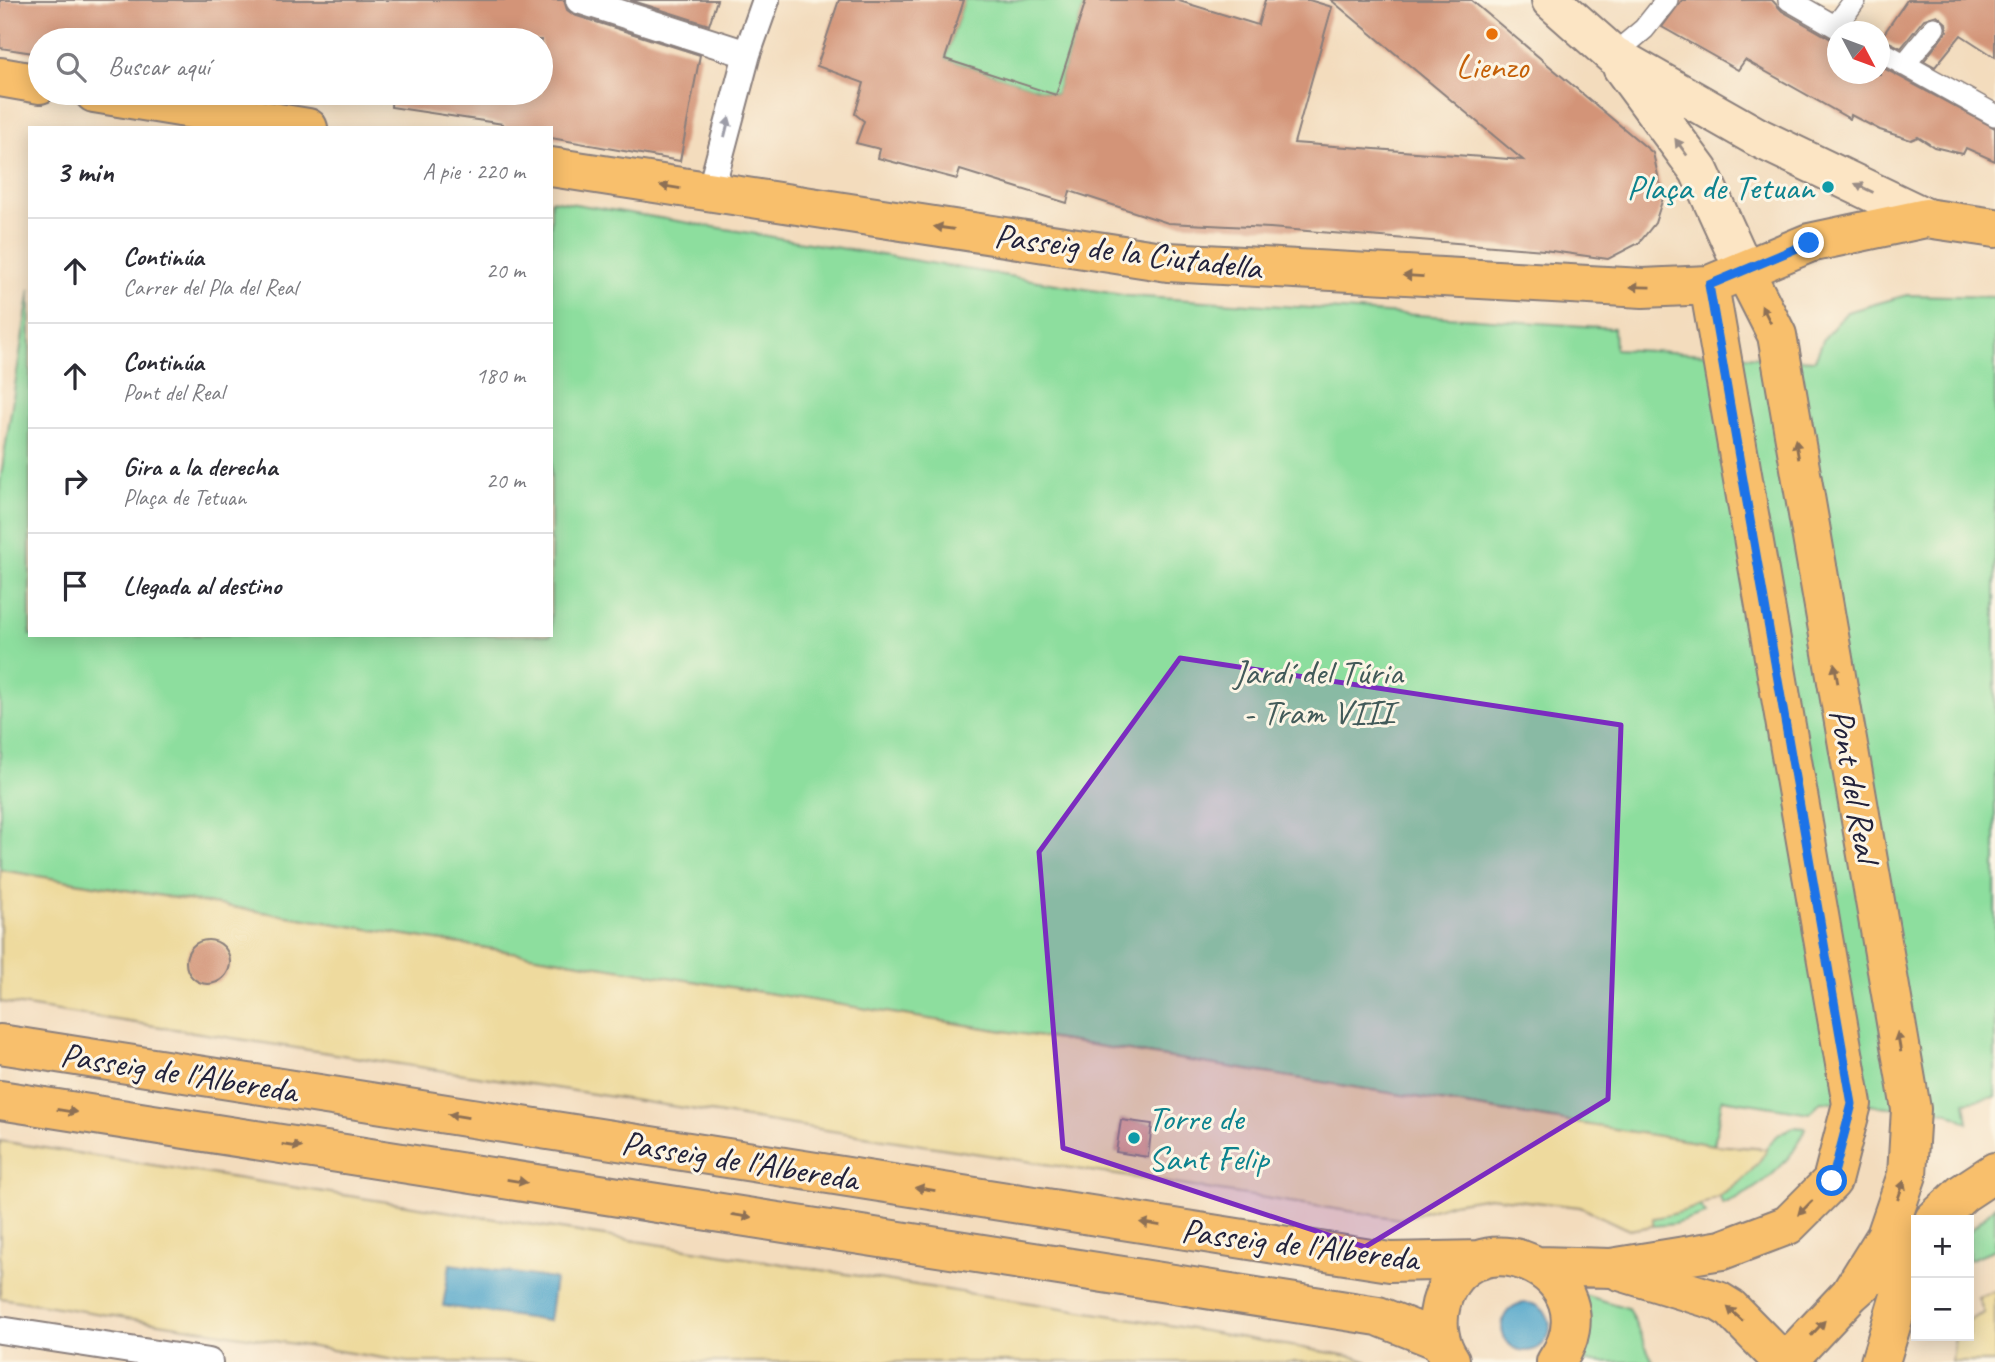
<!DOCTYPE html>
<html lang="es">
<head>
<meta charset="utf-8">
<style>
	:root { --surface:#fff; --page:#f7f7f7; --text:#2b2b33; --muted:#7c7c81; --line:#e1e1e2 }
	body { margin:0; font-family:Caveat,sans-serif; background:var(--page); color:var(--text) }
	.controls { position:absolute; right:21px; bottom:21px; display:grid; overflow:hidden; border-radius:0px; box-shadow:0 4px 18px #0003 }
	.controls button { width:63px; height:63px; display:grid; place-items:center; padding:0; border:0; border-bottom:2px solid var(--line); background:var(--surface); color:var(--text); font:35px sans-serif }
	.compass { position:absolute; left:1827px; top:21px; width:63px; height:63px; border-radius:50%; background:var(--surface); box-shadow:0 4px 18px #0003; rotate:131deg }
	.stop { position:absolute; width:21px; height:21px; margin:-16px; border:5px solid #1a73e8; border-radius:50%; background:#fff }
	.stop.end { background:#1a73e8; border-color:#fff; box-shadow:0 2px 7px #0008 }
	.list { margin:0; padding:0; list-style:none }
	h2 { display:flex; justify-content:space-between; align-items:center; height:91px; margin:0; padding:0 28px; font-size:30px }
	h2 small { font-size:23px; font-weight:400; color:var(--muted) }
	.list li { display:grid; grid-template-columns:46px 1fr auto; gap:21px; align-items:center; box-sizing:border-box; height:105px; padding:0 28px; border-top:2px solid var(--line) }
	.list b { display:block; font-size:26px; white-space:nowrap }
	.list p { margin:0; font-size:23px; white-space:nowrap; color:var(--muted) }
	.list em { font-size:23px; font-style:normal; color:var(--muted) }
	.icon { flex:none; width:38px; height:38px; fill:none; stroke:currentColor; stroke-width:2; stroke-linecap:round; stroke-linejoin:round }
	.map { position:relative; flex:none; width:1995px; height:1362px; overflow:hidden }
	.search { position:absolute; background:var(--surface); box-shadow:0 4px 18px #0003; left:28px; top:28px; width:525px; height:77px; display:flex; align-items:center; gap:18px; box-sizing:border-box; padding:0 24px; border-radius:38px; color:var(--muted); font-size:26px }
	.panel { position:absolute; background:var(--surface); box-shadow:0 4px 18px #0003; left:28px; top:126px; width:525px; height:511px; border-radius:0px }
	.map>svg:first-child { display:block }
</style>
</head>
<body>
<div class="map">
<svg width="1995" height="1362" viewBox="0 0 1995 1362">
	<rect width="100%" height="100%" fill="#fcf5e5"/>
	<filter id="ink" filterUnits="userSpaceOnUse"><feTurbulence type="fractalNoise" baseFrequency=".0143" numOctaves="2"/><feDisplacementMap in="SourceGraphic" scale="14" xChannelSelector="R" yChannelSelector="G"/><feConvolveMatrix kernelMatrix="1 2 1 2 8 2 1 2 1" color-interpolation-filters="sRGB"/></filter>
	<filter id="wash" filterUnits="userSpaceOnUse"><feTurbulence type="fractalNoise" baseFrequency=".00686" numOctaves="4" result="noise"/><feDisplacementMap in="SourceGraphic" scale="28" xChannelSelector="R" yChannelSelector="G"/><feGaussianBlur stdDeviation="1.57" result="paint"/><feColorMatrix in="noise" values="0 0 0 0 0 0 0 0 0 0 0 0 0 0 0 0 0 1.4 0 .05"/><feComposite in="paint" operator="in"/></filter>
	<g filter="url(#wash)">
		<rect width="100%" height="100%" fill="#f3dcbd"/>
		<!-- green -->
		<path fill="#8dde9e" stroke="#58806c" stroke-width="2" d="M964 0H1086L1056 95 945 59Z
			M551 200 1128 296 1614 328 1615 349 1815 360 1824 338 1847 312 1907 295 1995 297V1097L1965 1102 1968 1123 1948 1112 1821 1101 1810 1113 1722 1099 1714 1145 0 870V482L30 289V635H551Z
			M1793 1127 1805 1128C1793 1164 1756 1191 1723 1205L1719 1196 1739 1183 1776 1136Z
			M1701 1206 1706 1214 1674 1224 1653 1226V1218Z
			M1995 1206V1249L1969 1260V1232Z
			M1584 1295 1628 1308 1653 1362H1578C1593 1338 1587 1320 1584 1295Z"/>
		<!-- sand -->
		<path fill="#eeda9e" stroke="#887e6c" stroke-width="2" fill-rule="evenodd" d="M0 870 1714 1145 1767 1149C1744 1191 1698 1211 1653 1218V1226L1629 1230 1580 1207 1489 1197 1453 1203 1400 1219 0 1002ZM1121 1120 1152 1124 1148 1157 1116 1152Z
			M0 1141 1145 1321 1355 1357 1369 1362H408L0 1298Z
			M1995 1291V1362H1952L1955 1336H1969V1320L1984 1313 1978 1297Z"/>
		<!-- water -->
		<path fill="#4da4ca" stroke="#386382" stroke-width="2" d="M450 1264 555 1279 549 1321 443 1306Z
			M1502 1327a24 24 0 1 1 48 0a24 24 0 1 1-48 0Z"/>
		<g id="blocks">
			<!-- building -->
			<path fill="#d39478" d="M0 0H564L567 10 574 15 700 55 680 161 551 138V128H505L503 124 391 107 392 93H541V40H40V54L0 48Z
				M630 0H717L709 25Z
				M839 0H964L945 59 1056 95 1086 0H1176L1258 25 1265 0H1309L1332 7 1294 143 1523 160 1331 0H1471L1653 153 1663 198 1655 223 1639 243 1608 259 1544 250 1270 228 1168 223 1070 191 1067 203 960 170 957 179 878 158 880 149 856 143 864 121 855 114 864 83 817 66Z
				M1682 0H1772L1782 11 1838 43V74H1880V66L1995 128V161L1966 148 1963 154 1934 147 1918 137 1911 140 1880 130 1851 115 1850 119 1745 60 1738 70 1662 27Z
				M1907 0H1995V57L1961 35 1935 67 1924 61 1947 31 1946 23 1937 15 1924 19 1901 48 1881 38Z
				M186 962a22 22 0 1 1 44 0a22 22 0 1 1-44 0Z
				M1121 1120 1152 1124 1148 1157 1116 1152Z"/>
		</g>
	</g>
	<g filter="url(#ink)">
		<use href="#blocks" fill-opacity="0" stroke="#8a7f7c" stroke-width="2"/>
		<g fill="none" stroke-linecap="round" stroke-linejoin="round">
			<defs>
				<path id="pedestrian" d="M1789 0 1845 32
					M1836 26 1855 0
					M1880 51 1995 115
					M1613 55 1644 29 1667 0
					M1904 65 1934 28"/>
				<path id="minor" d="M579 0 747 54
					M710 193 747 54 766 0
					M0 1330 209 1362"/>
				<path id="secondary" d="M1551 0 1613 55 1759 138 1926 218
					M1622 67 1699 171 1745 272"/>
				<path id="primary" d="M0 77 40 84
					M94 93 308 128
					M551 167 1168 262 1643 288 1709 285 1809 243 1926 218 1995 228
					M1745 272 1777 335 1911 1109 1907 1175 1886 1236 1850 1294
					M0 1044 1390 1262 1480 1260
					M0 1100 1378 1316 1441 1341
					M1934 1220 1963 1193 1995 1172
					M1539 1266 1611 1268 1722 1250 1788 1225 1832 1181 1852 1104 1709 285
					M1620 1271 1718 1301 1731 1309 1783 1362
					M1450 1360C1439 1344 1436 1323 1441 1304 1466 1208 1618 1273 1556 1362
					M1786 1362 1850 1294 1916 1236
					M1880 1362 1903 1286 1916 1259"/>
			</defs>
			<!-- pedestrian casing -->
			<use href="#pedestrian" stroke="#8a7f7c" stroke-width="24"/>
			<!-- minor casing -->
			<use href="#minor" stroke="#8a7f7c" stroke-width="30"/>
			<!-- secondary casing -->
			<use href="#secondary" stroke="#8a7f7c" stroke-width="42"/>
			<!-- primary casing -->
			<use href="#primary" stroke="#8a7f7c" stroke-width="42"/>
			<!-- pedestrian -->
			<use href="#pedestrian" stroke="#fff" stroke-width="21"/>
			<!-- minor -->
			<use href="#minor" stroke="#fff" stroke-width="26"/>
			<!-- secondary -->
			<use href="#secondary" stroke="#fce5c4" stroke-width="38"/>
			<!-- primary -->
			<use href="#primary" stroke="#f8bf6c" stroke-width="38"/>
		</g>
		<!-- one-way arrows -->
		<defs><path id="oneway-solid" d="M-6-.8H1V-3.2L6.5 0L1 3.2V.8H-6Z" transform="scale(1.75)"/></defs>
		<use fill="#9c9ca7" href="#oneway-solid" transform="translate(727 127) rotate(-76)"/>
		<g fill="#9a8d86">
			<use href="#oneway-solid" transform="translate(1681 147) rotate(-126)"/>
			<use href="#oneway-solid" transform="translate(1864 188) rotate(-154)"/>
		</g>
		<g fill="#8d7054">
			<use href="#oneway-solid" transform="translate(670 187) rotate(-171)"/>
			<use href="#oneway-solid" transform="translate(944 228) rotate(-172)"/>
			<use href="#oneway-solid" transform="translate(1413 276) rotate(-177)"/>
			<use href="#oneway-solid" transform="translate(1640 287) rotate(-179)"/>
			<use href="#oneway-solid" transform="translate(1766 314) rotate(-117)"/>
			<use href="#oneway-solid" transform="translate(1797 449) rotate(-100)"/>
			<use href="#oneway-solid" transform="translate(1836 673) rotate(-100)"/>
			<use href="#oneway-solid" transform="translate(1899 1042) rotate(-100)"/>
			<use href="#oneway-solid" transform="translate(67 1111) rotate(9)"/>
			<use href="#oneway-solid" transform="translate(458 1116) rotate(-171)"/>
			<use href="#oneway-solid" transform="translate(292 1146) rotate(9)"/>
			<use href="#oneway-solid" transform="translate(517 1181) rotate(9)"/>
			<use href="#oneway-solid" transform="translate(925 1189) rotate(-171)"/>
			<use href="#oneway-solid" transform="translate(1901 1190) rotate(-71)"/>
			<use href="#oneway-solid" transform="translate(1805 1208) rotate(135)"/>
			<use href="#oneway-solid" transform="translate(742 1216) rotate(9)"/>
			<use href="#oneway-solid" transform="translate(1150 1224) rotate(-171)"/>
			<use href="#oneway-solid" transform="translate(1735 1314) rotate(-138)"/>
			<use href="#oneway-solid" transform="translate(1818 1328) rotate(-47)"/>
		</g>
	</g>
	<g fill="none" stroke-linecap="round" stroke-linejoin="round" filter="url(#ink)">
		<!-- route -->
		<path stroke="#1a73e8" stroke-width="9" d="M1809 243 1709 285 1852 1104 1832 1181"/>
	</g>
	<!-- marked area -->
	<path fill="#7b2cbf" fill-opacity="0.2" stroke="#7b2cbf" stroke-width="5" stroke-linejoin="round" d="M1180 658 1621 725 1608 1099 1365 1247 1063 1148 1039 852Z"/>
	<!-- markers -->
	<circle fill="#e8710a" stroke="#fcf5e5" stroke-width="2.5" cx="1492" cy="34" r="7"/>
	<g fill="#0f9aa8" stroke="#fcf5e5" stroke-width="2.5">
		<circle cx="1828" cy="187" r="7"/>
		<circle cx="1134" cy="1138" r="7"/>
	</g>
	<g text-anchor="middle" stroke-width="6" stroke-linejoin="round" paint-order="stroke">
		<!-- food labels -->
		<g font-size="35" fill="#c56008" stroke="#fcf5e5">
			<text x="1492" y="78">Lienzo</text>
		</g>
		<!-- culture labels -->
		<g font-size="35" fill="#0d838f" stroke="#fcf5e5" text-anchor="end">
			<text x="1814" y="199">Plaça de Tetuan</text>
			<text x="1148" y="1130" text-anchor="start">Torre de<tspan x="1148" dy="40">Sant Felip</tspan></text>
		</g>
		<!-- street labels -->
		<g font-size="35" fill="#22223b" stroke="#fcf5e5">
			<text transform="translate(1128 251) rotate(7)" y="12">Passeig de la Ciutadella</text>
			<text transform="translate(1855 785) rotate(80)" y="12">Pont del Real</text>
			<text transform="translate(179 1072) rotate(9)" y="12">Passeig de l'Albereda</text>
			<text transform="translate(740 1160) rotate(9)" y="12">Passeig de l'Albereda</text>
			<text transform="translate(1300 1244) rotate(7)" y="12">Passeig de l'Albereda</text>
		</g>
		<!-- park labels -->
		<g font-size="35" fill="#425a59" stroke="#fcf5e5">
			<text x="1318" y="684">Jardí del Túria<tspan x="1318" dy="40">- Tram VIII</tspan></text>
		</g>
	</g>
</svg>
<div class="controls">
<button>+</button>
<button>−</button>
</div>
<svg class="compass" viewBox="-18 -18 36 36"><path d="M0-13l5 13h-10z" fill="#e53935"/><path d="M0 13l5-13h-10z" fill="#7c7c81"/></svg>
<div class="stop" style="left:1832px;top:1181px"></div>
<div class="stop end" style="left:1809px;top:243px"></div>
<div class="search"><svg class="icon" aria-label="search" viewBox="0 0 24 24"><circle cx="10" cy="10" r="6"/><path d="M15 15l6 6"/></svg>Buscar aquí</div>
<section class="panel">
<h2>3 min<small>A pie · 220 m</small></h2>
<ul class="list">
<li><svg class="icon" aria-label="ahead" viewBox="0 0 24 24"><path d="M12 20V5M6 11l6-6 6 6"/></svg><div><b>Continúa</b><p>Carrer del Pla del Real</p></div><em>20 m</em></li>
<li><svg class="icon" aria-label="ahead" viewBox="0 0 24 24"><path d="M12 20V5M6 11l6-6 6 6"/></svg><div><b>Continúa</b><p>Pont del Real</p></div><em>180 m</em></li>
<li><svg class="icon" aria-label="right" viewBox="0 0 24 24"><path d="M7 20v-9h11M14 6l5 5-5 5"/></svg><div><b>Gira a la derecha</b><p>Plaça de Tetuan</p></div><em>20 m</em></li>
<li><svg class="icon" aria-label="arrive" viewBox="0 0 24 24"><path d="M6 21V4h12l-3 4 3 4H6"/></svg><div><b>Llegada al destino</b></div></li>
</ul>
</section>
</div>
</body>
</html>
